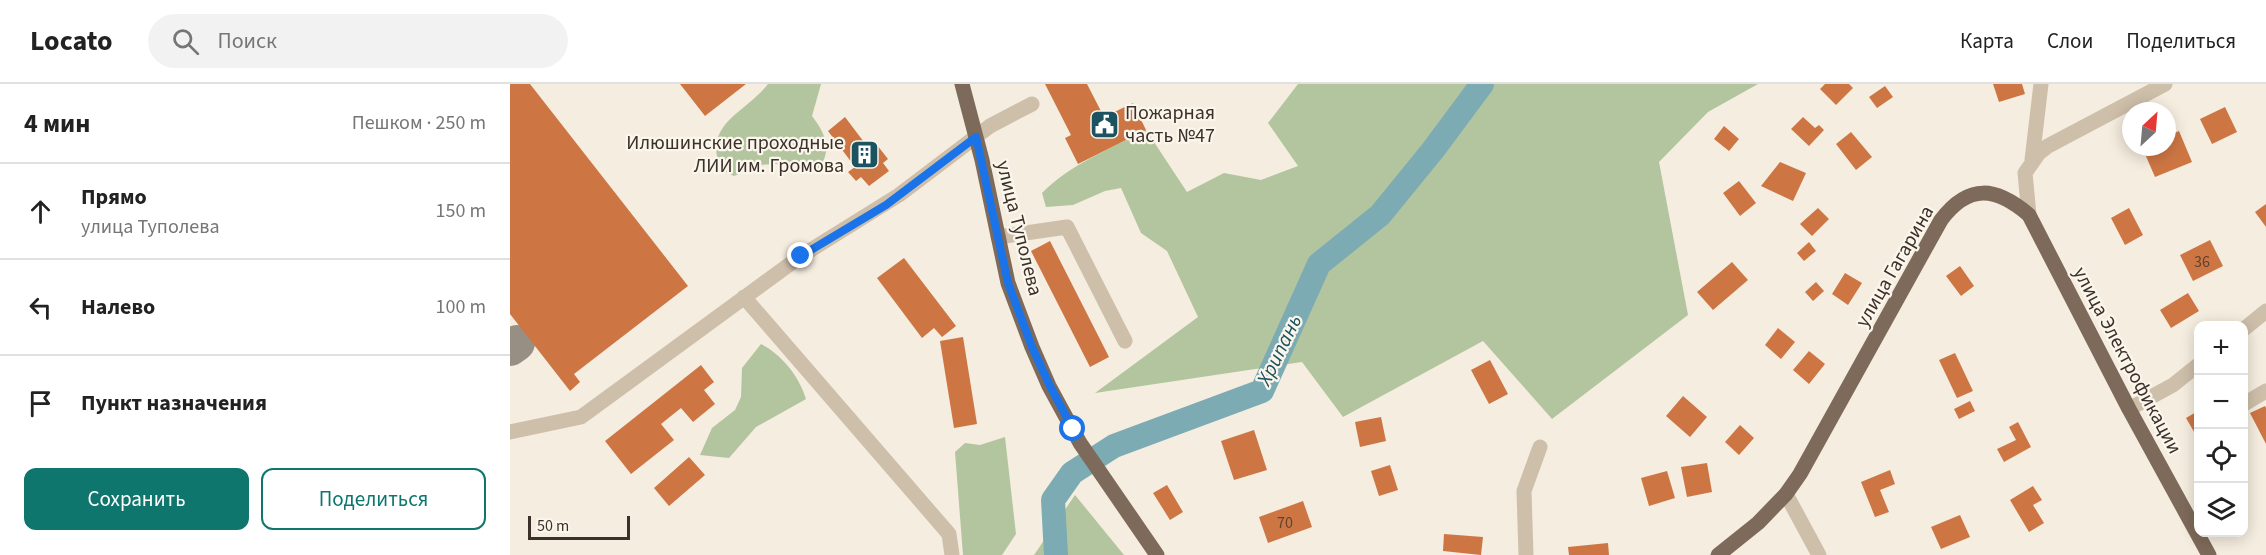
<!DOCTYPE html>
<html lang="ru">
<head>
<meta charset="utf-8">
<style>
	:root { --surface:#fff; --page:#f2f2f2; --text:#222; --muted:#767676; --line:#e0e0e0; --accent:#0f766e }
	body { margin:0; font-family:"Source Sans 3",sans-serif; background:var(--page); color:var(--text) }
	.controls { position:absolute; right:18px; bottom:18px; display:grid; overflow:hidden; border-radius:12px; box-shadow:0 3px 15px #0003 }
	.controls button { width:54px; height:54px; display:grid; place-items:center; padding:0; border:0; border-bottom:2px solid var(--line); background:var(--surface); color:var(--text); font:30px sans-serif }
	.compass { position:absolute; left:1612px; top:18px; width:54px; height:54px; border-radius:50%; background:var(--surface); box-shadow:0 3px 15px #0003; rotate:26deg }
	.scale { position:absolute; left:18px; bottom:15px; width:102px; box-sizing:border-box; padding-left:6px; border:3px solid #3b312a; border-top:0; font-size:16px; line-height:21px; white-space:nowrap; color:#3b312a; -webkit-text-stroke:4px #fbf6ec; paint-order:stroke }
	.stop { position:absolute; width:18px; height:18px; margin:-14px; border:4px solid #1a73e8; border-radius:50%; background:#fff }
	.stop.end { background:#1a73e8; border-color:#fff; box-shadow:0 2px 6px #0008 }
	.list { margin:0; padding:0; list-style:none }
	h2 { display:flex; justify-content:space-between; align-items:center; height:78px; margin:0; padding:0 24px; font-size:26px }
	h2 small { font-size:20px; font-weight:400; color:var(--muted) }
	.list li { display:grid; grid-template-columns:39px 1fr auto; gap:18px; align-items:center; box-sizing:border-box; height:96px; padding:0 24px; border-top:2px solid var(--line) }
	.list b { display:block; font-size:22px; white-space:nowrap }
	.list p { margin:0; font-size:20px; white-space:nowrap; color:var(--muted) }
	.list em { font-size:20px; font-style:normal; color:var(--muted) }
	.actions { display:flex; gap:12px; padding:18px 24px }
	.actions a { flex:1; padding:14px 0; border:2px solid var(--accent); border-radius:12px; text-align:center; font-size:21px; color:var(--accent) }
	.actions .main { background:var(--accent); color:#fff }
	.icon { flex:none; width:33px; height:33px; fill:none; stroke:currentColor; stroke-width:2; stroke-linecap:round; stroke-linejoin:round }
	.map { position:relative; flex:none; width:1756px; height:471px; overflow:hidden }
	header { display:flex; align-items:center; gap:36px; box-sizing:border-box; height:84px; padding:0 30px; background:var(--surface); border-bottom:2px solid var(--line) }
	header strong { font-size:28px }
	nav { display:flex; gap:33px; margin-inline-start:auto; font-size:21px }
	.search { width:420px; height:54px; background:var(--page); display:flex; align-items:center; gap:15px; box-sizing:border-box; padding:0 21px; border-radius:33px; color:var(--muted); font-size:22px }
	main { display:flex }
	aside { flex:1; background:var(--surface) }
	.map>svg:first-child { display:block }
</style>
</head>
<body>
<header>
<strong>Locato</strong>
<div class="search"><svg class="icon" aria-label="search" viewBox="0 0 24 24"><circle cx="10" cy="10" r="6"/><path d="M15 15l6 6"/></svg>Поиск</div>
<nav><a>Карта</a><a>Слои</a><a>Поделиться</a></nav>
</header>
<main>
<aside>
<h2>4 мин<small>Пешком · 250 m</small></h2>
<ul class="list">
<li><svg class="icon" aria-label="ahead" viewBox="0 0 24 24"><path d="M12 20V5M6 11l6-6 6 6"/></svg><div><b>Прямо</b><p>улица Туполева</p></div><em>150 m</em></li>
<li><svg class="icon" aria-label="left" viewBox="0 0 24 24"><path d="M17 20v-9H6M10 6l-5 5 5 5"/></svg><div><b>Налево</b></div><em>100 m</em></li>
<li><svg class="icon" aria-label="arrive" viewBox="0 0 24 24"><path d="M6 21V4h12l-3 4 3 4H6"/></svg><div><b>Пункт назначения</b></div></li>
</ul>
<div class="actions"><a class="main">Сохранить</a><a>Поделиться</a></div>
</aside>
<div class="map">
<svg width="1756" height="471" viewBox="0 0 1756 471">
	<rect width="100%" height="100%" fill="#f5eddf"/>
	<!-- green -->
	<path fill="#b3c59e" d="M258 0H311L302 32C317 52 323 67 306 89L279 79 250 81 224 92 211 86C192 39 235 30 258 0Z
		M788 0H1248L1198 28 1149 78 1178 231 1042 335 973 257 833 333 792 278 585 309 688 233 657 167 631 149 611 104 595 107 563 121 536 123 532 109C561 80 600 65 636 46L677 108 714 89 751 96 788 82 758 39Z
		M251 260C272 271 289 292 296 315L246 343 219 374 190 371 202 344 225 326 231 313 232 284Z
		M495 353 506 450 492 471H453L445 368 455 359 470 361Z
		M565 411 614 471H524Z"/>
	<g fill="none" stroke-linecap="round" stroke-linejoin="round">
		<!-- river -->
		<path stroke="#7cabb4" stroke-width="24" d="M546 471 543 416 562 389 604 362 752 307 809 180 870 131 923 66 972 0"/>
		<!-- taxiway -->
		<path stroke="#988f84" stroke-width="36" d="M0 264 7 259"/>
	</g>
	<!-- building -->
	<path fill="#cd7644" d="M0 0H20L178 202 64 290 70 298 60 307 0 230Z
		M170 0H236L195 32Z
		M535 0H577L594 33 623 19 636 46 568 80 555 54 561 51Z
		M1315 0H1339L1343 4 1326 21 1310 5Z
		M1483 0H1512L1515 10 1489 18Z
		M1375 2 1383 13 1367 24 1359 13Z
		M1715 23 1727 48 1702 60 1690 35Z
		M335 33 360 66 367 61 378 75 373 79 379 87 359 102 351 93 346 97 338 88 345 83 318 47Z
		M1293 33 1305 44 1309 41 1314 46 1299 62 1281 45Z
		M1214 42 1229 55 1219 67 1204 55Z
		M1669 47 1682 78 1645 93 1632 63H1657V52Z
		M1341 48 1362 73 1346 86 1326 60Z
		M1270 78 1296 89 1283 117 1251 102Z
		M1229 97 1246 119 1230 132 1213 109Z
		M1756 120V143L1745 128Z
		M1308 124 1319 135 1302 152 1290 140Z
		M1619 124 1633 151 1615 161 1601 134Z
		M1700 156 1713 182 1683 197 1670 171Z
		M540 157 599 273 580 283 521 167Z
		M1299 158 1306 167 1294 177 1287 169Z
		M394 174 446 242 432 253 424 244 412 254 367 194Z
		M1222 178 1238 196 1203 226 1187 208Z
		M1450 182 1464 202 1451 212 1436 192Z
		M1335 189 1352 199 1338 221 1322 210Z
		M1306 198 1314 207 1303 217 1295 208Z
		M1678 209 1689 227 1661 244 1650 226Z
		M1268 244 1285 258 1271 275 1255 261Z
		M453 253 467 340 444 344 430 257Z
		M1299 267 1315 280 1299 300 1283 286Z
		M1445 269 1463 307 1447 314 1429 276Z
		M980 276 998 310 979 320 961 286Z
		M191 281 204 298 194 306 205 320 183 338 171 324 151 340 164 356 121 390 95 357Z
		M1173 312 1197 333 1180 353 1156 332Z
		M1460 317 1465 327 1449 335 1444 325Z
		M1755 322 1756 324V360L1740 329Z
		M1688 327V352L1687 353 1676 334Z
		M871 333 876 357 850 363 845 338Z
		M1508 338 1521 363 1494 378 1487 365 1506 356 1499 343Z
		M1230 341 1244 354 1229 371 1215 358Z
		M744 346 757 386 724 396 711 357Z
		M179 373 195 391 159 422 144 404Z
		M1197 379 1202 408 1177 413 1171 383Z
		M880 381 888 406 869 412 861 387Z
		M1380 386 1385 400 1370 406 1379 428 1365 433 1351 398Z
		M1157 387 1165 414 1139 422 1131 394Z
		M657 401 673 428 660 436 643 409Z
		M1523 402 1532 416 1523 421 1534 439 1519 448 1500 416Z
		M793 417 802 443 758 459 749 433Z
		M1450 431 1460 453 1431 465 1421 443Z
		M934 450 973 453 971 471 933 467Z
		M1098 459 1099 471H1059L1058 463Z"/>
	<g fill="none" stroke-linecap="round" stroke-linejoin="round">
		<!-- minor -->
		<path stroke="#cebfaa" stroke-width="15" d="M1522 76 1531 0
			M1519 131 1515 89 1529 69 1538 62 1655 0
			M488 153 557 143 615 257
			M234 213 439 450 442 471
			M1734 245 1756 227
			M1734 320 1756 307
			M1619 325 1663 301 1688 281
			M0 348 71 333 291 172 389 111 480 42 522 20
			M1276 410 1309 471
			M1016 471 1014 407 1030 363"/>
		<!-- major -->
		<path stroke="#7e6a5a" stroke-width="15" d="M452 0 472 76 498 199 522 263 539 302 570 359 647 471
			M1208 471 1248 439 1276 410 1290 390 1431 136C1459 99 1486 103 1519 131L1619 325 1699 471"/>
	</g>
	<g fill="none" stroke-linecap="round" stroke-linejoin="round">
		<!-- route -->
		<path stroke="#1a73e8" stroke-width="8" d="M291 172 376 121 466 53 498 199 522 263 540 302 563 345"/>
	</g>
	<!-- icons -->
	<defs>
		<symbol id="civic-square" viewBox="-11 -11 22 22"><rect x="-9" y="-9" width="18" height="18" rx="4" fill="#1c5360" stroke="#fbf6ec"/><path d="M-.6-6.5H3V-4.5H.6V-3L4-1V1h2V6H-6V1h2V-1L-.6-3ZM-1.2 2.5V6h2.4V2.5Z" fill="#fff"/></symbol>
		<symbol id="building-square" viewBox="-11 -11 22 22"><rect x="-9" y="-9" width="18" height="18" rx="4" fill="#1c5360" stroke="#fbf6ec"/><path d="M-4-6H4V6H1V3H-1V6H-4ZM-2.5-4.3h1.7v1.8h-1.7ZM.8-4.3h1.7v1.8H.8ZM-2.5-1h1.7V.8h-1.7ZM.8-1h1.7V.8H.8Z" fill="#fff"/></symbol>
	</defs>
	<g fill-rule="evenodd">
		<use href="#civic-square" x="578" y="24" width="33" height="33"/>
		<use href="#building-square" x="338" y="54" width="33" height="33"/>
	</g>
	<g text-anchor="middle" stroke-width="4.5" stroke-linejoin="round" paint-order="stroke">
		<!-- number labels -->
		<g font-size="16" fill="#604230">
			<text x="1692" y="183">36</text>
			<text x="775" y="444">70</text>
		</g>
		<!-- poi labels -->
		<g font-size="20" fill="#3b312a" stroke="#fbf6ec" text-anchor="start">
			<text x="615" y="35">Пожарная<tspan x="615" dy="23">часть №47</tspan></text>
			<text x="334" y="65" text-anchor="end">Илюшинские проходные<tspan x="334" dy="23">ЛИИ им. Громова</tspan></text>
		</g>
		<!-- street labels -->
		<g font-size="20" fill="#3b312a" stroke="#fbf6ec">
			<text transform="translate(510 144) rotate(76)" y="7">улица Туполева</text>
			<text transform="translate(1384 182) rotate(-60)" y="7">улица Гагарина</text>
			<text transform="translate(1618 276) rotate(62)" y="7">улица Электрофикации</text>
		</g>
		<!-- water labels -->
		<g font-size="21" font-style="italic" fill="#1c5360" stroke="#fbf6ec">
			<text transform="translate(769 266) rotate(-64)" y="7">Хрипань</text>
		</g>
	</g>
</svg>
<div class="controls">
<button>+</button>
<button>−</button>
<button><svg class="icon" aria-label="locate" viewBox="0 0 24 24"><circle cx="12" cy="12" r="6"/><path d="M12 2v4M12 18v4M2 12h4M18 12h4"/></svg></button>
<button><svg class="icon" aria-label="layers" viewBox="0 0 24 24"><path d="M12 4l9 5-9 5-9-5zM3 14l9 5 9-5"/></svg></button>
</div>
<svg class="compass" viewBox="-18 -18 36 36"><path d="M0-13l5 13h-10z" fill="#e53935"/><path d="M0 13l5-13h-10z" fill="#767676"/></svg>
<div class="scale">50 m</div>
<div class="stop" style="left:563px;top:345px"></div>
<div class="stop end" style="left:291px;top:172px"></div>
</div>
</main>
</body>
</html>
